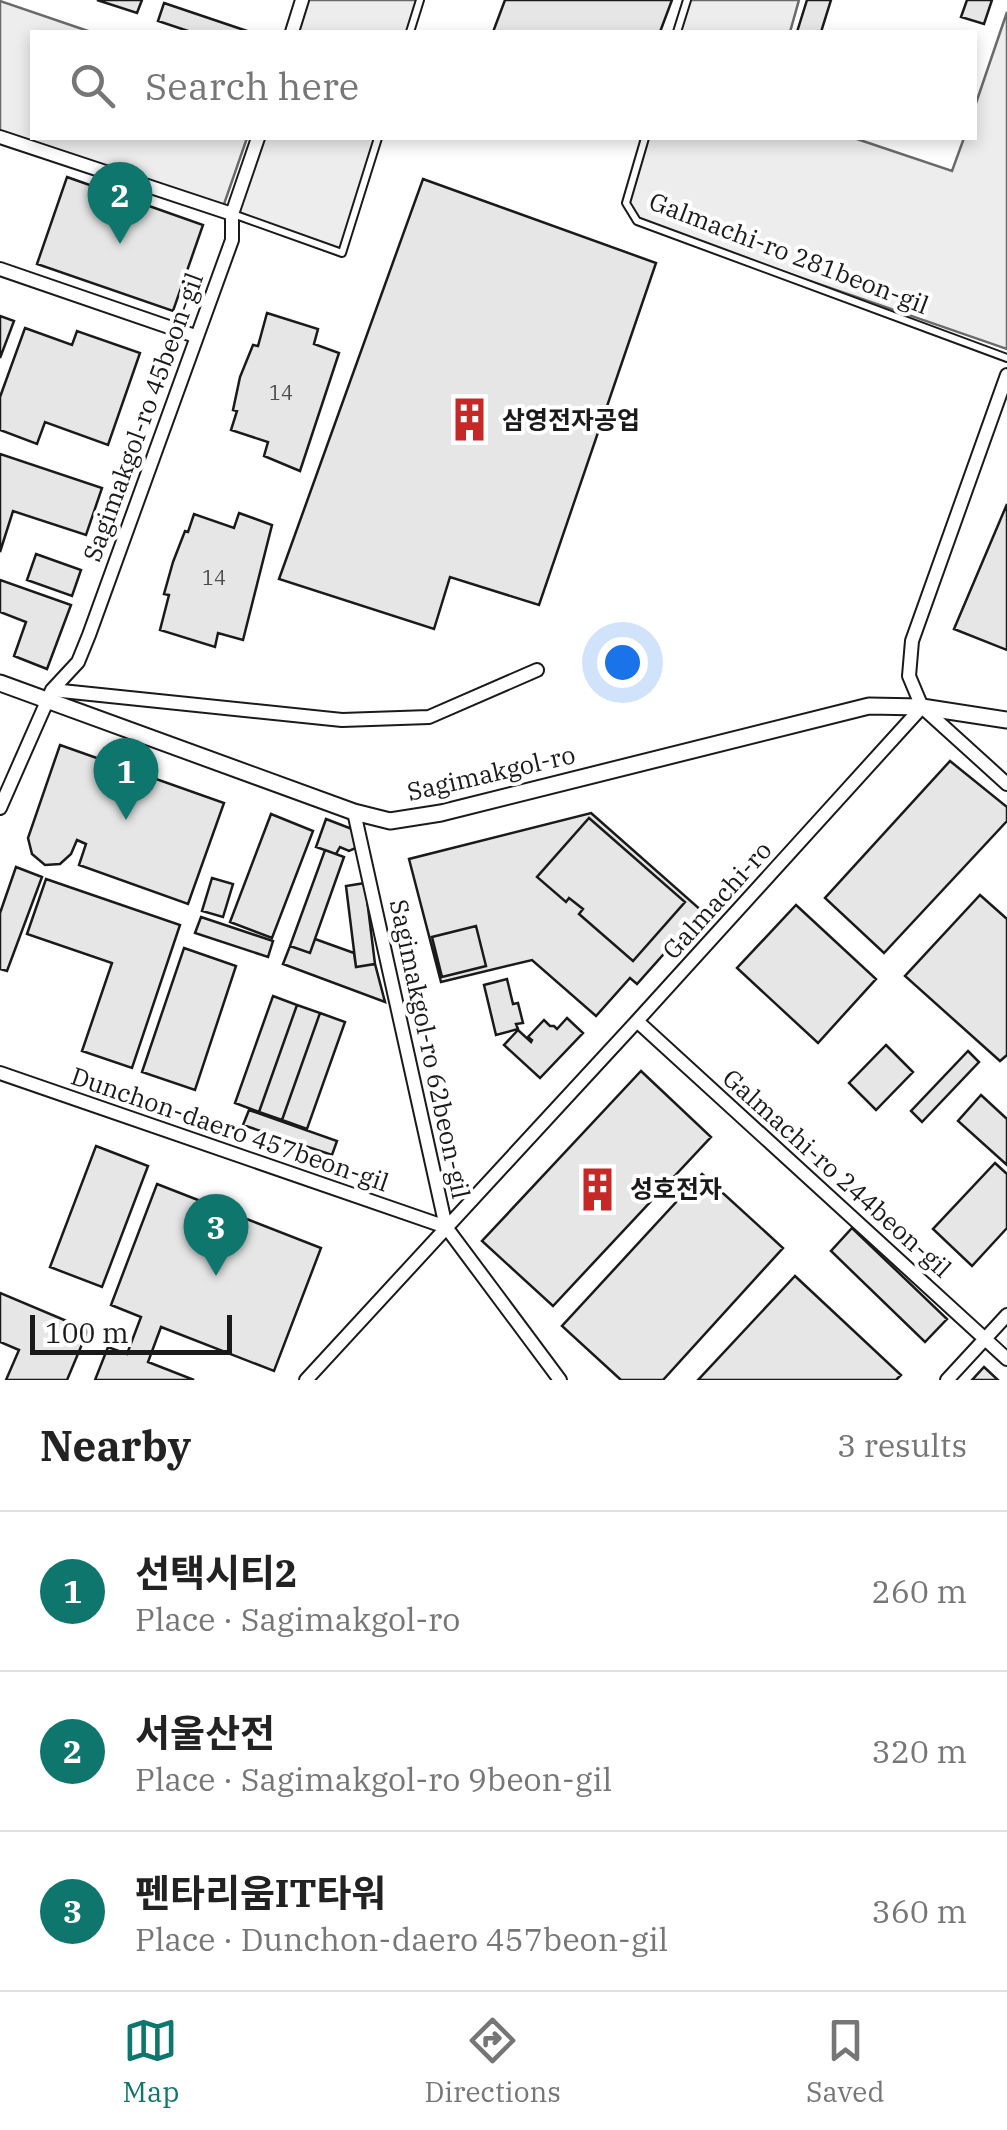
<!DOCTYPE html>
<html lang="en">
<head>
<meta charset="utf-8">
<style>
	:root { --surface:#fff; --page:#f6f6f6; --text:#222; --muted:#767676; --line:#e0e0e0; --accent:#0f766e }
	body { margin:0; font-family:"IBM Plex Serif","Noto Sans KR",serif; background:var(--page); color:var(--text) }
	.scale { position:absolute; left:30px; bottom:25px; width:202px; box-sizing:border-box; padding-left:10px; border:5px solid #1a1a1a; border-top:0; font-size:28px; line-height:35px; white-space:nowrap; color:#1a1a1a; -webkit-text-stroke:8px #fff; paint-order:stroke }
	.you { position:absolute; left:622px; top:662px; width:35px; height:35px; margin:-25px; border:8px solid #fff; border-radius:50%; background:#1a73e8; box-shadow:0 0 0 15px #1a73e833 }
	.badge { display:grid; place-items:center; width:65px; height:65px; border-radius:50%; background:var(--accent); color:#fff; font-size:32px; font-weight:700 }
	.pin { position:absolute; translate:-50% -82px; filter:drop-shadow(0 2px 5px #0008) }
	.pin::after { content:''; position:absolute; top:52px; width:35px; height:30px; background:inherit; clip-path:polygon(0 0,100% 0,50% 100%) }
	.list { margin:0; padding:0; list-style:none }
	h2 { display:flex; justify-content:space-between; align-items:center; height:130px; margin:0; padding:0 40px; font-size:42px }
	h2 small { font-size:32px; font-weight:400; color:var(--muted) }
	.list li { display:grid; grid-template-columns:65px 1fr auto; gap:30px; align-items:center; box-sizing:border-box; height:160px; padding:0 40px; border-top:2px solid var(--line) }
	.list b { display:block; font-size:38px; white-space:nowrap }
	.list p { margin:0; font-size:32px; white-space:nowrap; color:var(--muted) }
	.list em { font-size:32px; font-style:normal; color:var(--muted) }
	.icon { flex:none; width:55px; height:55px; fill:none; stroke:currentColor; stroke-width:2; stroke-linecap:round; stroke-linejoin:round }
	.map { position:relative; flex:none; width:1007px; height:1380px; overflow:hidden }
	.search { position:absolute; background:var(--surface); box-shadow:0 5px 15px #0003; left:30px; right:30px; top:30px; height:110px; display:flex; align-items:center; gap:25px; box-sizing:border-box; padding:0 35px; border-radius:0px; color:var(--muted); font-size:38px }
	.sheet { height:610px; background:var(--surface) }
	nav { display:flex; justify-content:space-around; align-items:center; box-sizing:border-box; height:140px; border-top:2px solid var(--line); background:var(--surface); font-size:28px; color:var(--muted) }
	nav a { display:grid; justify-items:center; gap:5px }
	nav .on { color:var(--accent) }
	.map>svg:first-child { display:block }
</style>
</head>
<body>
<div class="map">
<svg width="1007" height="1380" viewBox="0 0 1007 1380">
	<rect width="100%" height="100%" fill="#fff"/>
	<!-- built -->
	<path fill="#ededed" stroke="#6a6a6a" stroke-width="2.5" d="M302 0H420L410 32H291Z
		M687 0H799L790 32H677Z
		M0 1 91 32H32V138H247L222 210 0 136Z
		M1007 12V349L637 221 626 203 645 138H854L952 171 964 138H974L975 106Z
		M256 138H378L342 253 232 214Z"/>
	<!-- building -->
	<path fill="#e6e6e6" stroke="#1a1a1a" stroke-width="2.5" d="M97 0H142L137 13Z
		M505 0H672L660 32H493Z
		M807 0H831L821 32H797Z
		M967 0H992L984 24 961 17Z
		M164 3 250 32H191L158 21Z
		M67 177 203 225 173 311 37 264Z
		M423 179 656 263 539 605 450 577 434 629 279 579Z
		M267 313 318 329 314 344 339 353 300 471 264 456 268 442 231 430 237 411 233 410 240 377 253 345 258 346Z
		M0 316 14 321 0 358Z
		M25 328 72 345 77 331 140 353 108 445 45 422 37 444 0 430V397Z
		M0 454 102 488 86 535 13 511 0 552Z
		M1007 504V650L954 629Z
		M239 513 272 525 243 640 218 633 215 647 160 630 169 595 164 594 173 562 185 531 188 532 194 514 234 528Z
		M36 554 81 570 72 596 27 580Z
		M0 580 71 605 47 669 14 656 26 622 0 612Z
		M60 745 224 803 188 904 79 865 86 844 77 840 71 854 60 864 45 865 32 854 28 838Z
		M950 761 1007 807V821L884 953 825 898Z
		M591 813 702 911 637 984 630 978 596 1016 532 960 441 982 409 859Z
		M271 814 313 831 272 938 230 922Z
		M589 818 685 902 633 961 579 914 583 909 569 898 566 902 537 877Z
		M326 819 352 829 358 847 349 851 340 847 336 854 316 847Z
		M325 850 344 857 310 953 290 946Z
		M16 867 42 877 7 971 0 969V913Z
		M212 878 233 884 223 917 202 911Z
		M46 879 180 925 132 1068 82 1051 112 963 27 934Z
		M365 883 375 964 356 967 346 886Z
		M980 895 1007 919V1055L1000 1061 905 976Z
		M796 905 876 979 818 1043 737 968Z
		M201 917 273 941 268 957 195 933Z
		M476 926 486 966 442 977 432 937Z
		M315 939 354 953 356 967 375 964 385 1002 283 964 290 946 310 953Z
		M184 948 236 966 195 1090 142 1072Z
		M507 979 513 1004 518 1003 523 1023 516 1024 518 1029 496 1035 484 985Z
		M273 996 297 1005 259 1112 235 1103Z
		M297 1005 320 1013 282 1120 259 1112Z
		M320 1013 345 1022 307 1129 282 1120Z
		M567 1018 583 1033 540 1078 504 1045 518 1030 531 1042 532 1040 528 1037 544 1020 550 1026H554L557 1029Z
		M886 1045 913 1072 876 1110 849 1083Z
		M968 1051 979 1062 922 1122 911 1111Z
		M641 1071 711 1137 553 1306 482 1241Z
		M981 1095 1007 1119V1165L958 1121Z
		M249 1110 337 1141 332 1155 243 1125Z
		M96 1146 148 1166 102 1287 50 1267Z
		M995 1163 1007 1174V1228L972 1266 933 1229Z
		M702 1174 783 1248 663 1380H621L562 1326Z
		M157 1184 321 1248 274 1371 161 1327 148 1362 194 1380H95L108 1347 127 1354 141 1317 111 1305Z
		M852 1228 947 1319 925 1342 831 1251Z
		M795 1276 901 1375 896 1380H698Z
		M0 1293 88 1330 67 1380H6L19 1350 0 1342Z
		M984 1367 998 1380H972Z"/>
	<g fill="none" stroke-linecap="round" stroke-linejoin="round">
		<defs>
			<path id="service" d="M410 32 420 0
				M677 32 687 0
				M645 138 626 203 637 221 1007 358
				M233 214 342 253 378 138"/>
			<path id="minor" d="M292 32 302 0
				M0 137 232 214
				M0 269 195 336
				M1007 375 912 641 909 676 922 707 1007 784
				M52 690 342 720 429 717 537 670
				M0 808 52 690 78 662 89 635 232 240V214L258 138
				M354 812 446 1227 560 1380
				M637 1021 1007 1359
				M0 1073 446 1227
				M306 1380 637 1021 922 707
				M947 1380 1007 1315"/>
			<path id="tertiary" d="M0 683 354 812 390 821 441 813 869 706 922 707 1007 720"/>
		</defs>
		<!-- service casing -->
		<use href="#service" stroke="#1a1a1a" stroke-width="10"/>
		<!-- minor casing -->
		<use href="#minor" stroke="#1a1a1a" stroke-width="16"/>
		<!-- tertiary casing -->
		<use href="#tertiary" stroke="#1a1a1a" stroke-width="19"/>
		<!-- service -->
		<use href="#service" stroke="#fff" stroke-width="6"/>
		<!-- minor -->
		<use href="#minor" stroke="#fff" stroke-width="12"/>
		<!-- tertiary -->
		<use href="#tertiary" stroke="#fff" stroke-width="15"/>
	</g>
	<!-- icons -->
	<defs>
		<symbol id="building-bare" viewBox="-9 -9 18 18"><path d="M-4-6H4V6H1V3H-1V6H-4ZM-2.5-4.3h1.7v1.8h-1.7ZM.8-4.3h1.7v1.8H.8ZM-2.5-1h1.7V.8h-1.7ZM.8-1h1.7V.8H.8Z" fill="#c62828" stroke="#fff" stroke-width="2.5" paint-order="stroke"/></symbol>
	</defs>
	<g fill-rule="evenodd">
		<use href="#building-bare" x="438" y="388" width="63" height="63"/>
		<use href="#building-bare" x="566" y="1158" width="63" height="63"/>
	</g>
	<g text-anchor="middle" stroke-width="8" stroke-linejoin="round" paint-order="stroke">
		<!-- number labels -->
		<g font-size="20" fill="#4d4d4d">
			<text x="281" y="400">14</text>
			<text x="214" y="585">14</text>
		</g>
		<!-- street labels -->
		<g font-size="25" fill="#1a1a1a" stroke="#fff">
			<text transform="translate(789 253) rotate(21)" y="9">Galmachi-ro 281beon-gil</text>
			<text transform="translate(143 417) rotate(-70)" y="9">Sagimakgol-ro 45beon-gil</text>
			<text transform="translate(491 773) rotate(-13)" y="9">Sagimakgol-ro</text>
			<text transform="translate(717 900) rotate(-48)" y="9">Galmachi-ro</text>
			<text transform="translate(430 1049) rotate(78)" y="9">Sagimakgol-ro 62beon-gil</text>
			<text transform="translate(230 1129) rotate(19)" y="9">Dunchon-daero 457beon-gil</text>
			<text transform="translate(837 1173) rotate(42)" y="9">Galmachi-ro 244beon-gil</text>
		</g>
		<!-- poi labels -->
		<g font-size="25" font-weight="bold" fill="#1a1a1a" stroke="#fff" text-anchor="start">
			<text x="502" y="429">삼영전자공업</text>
			<text x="630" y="1198">성호전자</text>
		</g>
	</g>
</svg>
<div class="scale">100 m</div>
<div class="you"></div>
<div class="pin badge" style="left:126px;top:820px">1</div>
<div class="pin badge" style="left:120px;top:244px">2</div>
<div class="pin badge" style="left:216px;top:1276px">3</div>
<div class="search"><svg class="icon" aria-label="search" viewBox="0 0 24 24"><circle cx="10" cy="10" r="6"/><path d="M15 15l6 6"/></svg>Search here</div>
</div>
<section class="sheet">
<h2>Nearby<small>3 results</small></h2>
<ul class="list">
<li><span class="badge">1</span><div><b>선택시티2</b><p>Place · Sagimakgol-ro</p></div><em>260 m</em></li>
<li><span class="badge">2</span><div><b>서울산전</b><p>Place · Sagimakgol-ro 9beon-gil</p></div><em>320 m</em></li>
<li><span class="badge">3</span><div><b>펜타리움IT타워</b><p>Place · Dunchon-daero 457beon-gil</p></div><em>360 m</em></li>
</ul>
</section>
<nav>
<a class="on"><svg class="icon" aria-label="map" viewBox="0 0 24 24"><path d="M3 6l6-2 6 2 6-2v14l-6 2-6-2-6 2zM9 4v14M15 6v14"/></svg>Map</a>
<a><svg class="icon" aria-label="directions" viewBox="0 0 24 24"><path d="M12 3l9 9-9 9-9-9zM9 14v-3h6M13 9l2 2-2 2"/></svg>Directions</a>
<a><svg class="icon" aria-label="saved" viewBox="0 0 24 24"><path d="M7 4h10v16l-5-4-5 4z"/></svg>Saved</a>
</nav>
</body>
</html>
